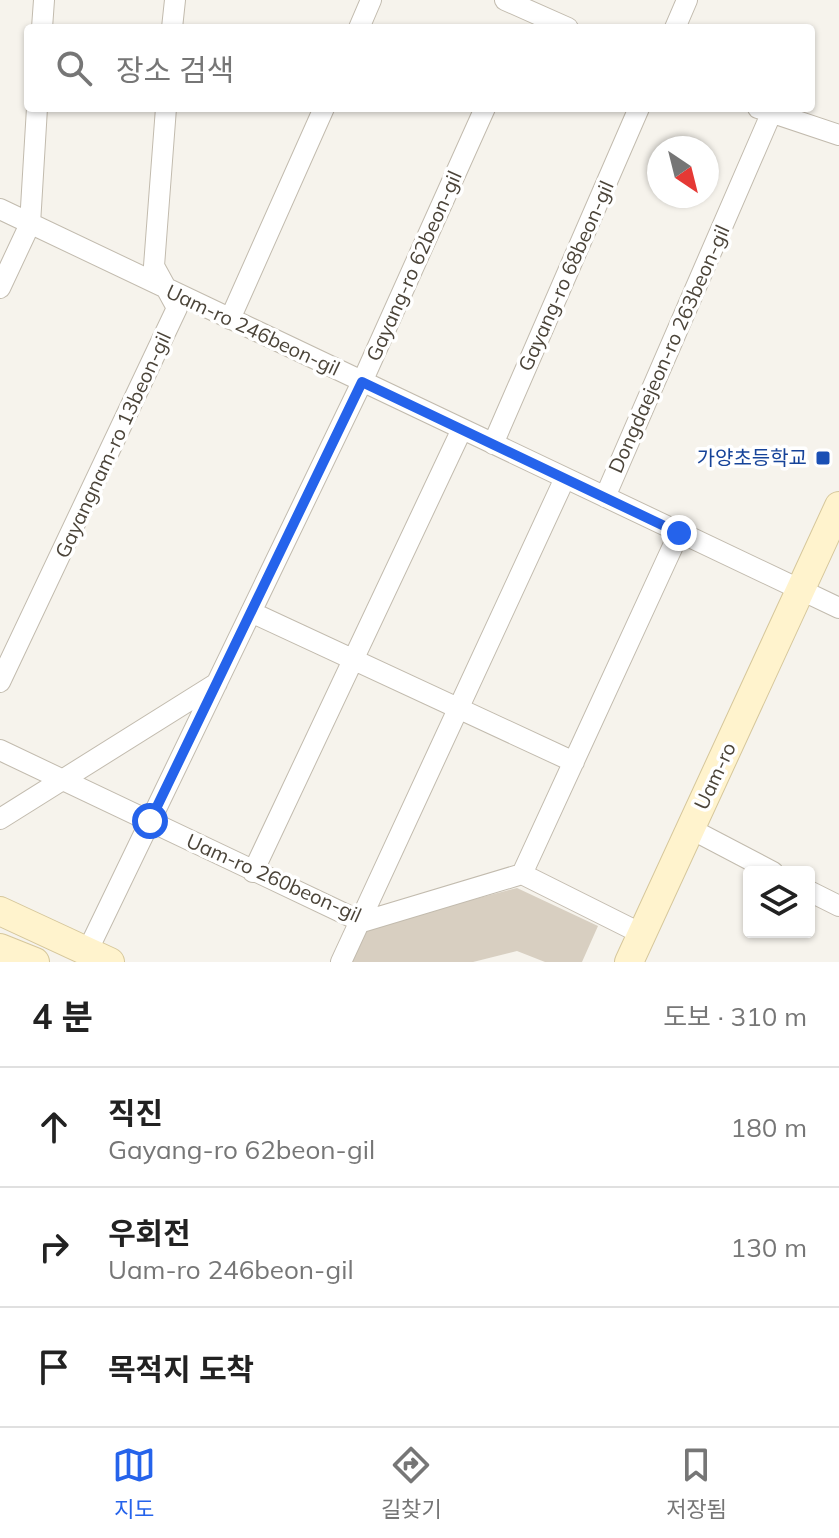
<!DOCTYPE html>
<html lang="ko">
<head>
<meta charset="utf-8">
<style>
	:root { --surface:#fff; --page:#f6f6f6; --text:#222; --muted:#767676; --line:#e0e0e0; --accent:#2563eb }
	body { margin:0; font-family:Mulish,"Noto Sans KR",sans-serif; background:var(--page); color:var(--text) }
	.controls { position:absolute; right:24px; bottom:24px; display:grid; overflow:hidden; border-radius:8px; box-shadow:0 2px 6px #0004 }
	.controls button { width:72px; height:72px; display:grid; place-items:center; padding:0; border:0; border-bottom:2px solid var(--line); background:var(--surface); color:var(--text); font:40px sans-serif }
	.compass { position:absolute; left:647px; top:136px; width:72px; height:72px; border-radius:50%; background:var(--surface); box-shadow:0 2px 6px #0004; rotate:145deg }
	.stop { position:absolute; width:24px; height:24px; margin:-18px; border:6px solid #2563eb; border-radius:50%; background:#fff }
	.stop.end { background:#2563eb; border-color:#fff; box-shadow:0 2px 8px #0008 }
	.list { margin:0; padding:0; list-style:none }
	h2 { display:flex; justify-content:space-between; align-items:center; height:104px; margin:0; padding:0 32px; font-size:34px }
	h2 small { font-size:26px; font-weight:400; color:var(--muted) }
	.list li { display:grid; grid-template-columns:52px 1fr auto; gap:24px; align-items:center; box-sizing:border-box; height:120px; padding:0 32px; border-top:2px solid var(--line) }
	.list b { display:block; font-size:30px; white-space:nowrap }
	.list p { margin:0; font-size:26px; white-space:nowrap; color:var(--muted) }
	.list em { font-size:26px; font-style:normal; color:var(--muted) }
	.icon { flex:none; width:44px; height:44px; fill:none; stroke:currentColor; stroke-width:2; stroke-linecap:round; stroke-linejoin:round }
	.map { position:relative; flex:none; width:839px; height:962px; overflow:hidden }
	.search { position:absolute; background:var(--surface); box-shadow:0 2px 6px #0004; left:24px; right:24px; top:24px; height:88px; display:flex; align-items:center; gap:20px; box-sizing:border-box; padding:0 28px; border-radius:8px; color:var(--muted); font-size:30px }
	.sheet { height:464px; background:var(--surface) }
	nav { display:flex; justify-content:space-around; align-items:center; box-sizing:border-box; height:112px; border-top:2px solid var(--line); background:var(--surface); font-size:22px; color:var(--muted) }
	nav a { display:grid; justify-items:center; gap:4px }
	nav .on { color:var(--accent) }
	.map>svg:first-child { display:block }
</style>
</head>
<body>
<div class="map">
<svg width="839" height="962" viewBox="0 0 839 962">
	<rect width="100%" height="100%" fill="#f6f3ec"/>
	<!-- building -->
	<path fill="#d8cfc1" d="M517 888 598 926 582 962H545L517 951 473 962H352L368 927Z"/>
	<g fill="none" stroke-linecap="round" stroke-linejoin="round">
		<defs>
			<path id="minor" d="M505 0 568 28
				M42 28 44 0
				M172 28 175 0
				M359 28 371 0
				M675 28 687 0
				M758 108 839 135
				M0 209 839 608
				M0 288 30 224 37 108
				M230 319 324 108
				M493 444 639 108
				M605 497 771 114
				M251 612 574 762
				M0 682 177 308 154 266 166 108
				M0 750 362 922 522 874 642 934
				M0 819 217 683
				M691 829 773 872
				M253 872 462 429
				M522 874 679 533
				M809 891 839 906
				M87 952 362 382 485 108
				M341 962 565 478"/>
			<path id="secondary" d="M0 911 110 962
				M0 948 35 962
				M629 962 839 506"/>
		</defs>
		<!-- minor casing -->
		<use href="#minor" stroke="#c2bbae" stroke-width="22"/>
		<!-- secondary casing -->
		<use href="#secondary" stroke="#d6c79b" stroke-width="30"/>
		<!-- minor -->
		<use href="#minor" stroke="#fff" stroke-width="20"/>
		<!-- secondary -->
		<use href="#secondary" stroke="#fff3cd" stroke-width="28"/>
	</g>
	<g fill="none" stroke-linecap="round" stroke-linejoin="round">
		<!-- route -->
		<path stroke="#2563eb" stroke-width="10" d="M150 821 362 382 679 533"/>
	</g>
	<!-- markers -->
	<rect fill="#1a4fb4" stroke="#fff" stroke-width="3" x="815" y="450" width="16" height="16" rx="4"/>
	<g text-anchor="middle" stroke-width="7" stroke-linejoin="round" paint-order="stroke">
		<!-- street labels -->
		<g font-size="20" fill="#4b4439" stroke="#fff">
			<text transform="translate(414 266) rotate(-66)" y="7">Gayang-ro 62beon-gil</text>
			<text transform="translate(566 276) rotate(-66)" y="7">Gayang-ro 68beon-gil</text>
			<text transform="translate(253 330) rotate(25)" y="7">Uam-ro 246beon-gil</text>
			<text transform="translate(669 349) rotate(-66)" y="7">Dongdaejeon-ro 263beon-gil</text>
			<text transform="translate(113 445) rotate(-65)" y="7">Gayangnam-ro 13beon-gil</text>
			<text transform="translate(715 776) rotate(-65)" y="7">Uam-ro</text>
			<text transform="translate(274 878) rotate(24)" y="7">Uam-ro 260beon-gil</text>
		</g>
		<!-- transit labels -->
		<g font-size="20" fill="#164399" stroke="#fff" text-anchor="end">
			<text x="807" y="465">가양초등학교</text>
		</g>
	</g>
</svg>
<div class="controls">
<button><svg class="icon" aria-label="layers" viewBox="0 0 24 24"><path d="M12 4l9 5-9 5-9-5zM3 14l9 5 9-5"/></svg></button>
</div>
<svg class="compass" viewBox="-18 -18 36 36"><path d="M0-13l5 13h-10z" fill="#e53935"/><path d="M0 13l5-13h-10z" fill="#767676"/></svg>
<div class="stop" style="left:150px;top:821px"></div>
<div class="stop end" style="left:679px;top:533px"></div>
<div class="search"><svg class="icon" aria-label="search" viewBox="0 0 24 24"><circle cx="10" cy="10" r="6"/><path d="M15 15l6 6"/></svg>장소 검색</div>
</div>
<section class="sheet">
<h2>4 분<small>도보 · 310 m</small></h2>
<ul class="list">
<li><svg class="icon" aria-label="ahead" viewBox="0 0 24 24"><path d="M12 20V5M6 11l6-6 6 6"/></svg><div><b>직진</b><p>Gayang-ro 62beon-gil</p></div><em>180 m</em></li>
<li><svg class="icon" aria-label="right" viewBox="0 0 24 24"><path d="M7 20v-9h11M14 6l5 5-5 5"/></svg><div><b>우회전</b><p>Uam-ro 246beon-gil</p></div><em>130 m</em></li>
<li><svg class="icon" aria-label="arrive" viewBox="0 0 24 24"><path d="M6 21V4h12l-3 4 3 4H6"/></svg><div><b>목적지 도착</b></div></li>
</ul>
</section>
<nav>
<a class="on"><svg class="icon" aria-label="map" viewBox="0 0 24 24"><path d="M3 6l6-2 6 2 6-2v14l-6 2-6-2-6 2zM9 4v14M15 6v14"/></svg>지도</a>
<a><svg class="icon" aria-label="directions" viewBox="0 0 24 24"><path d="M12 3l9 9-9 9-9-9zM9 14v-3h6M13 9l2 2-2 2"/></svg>길찾기</a>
<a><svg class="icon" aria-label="saved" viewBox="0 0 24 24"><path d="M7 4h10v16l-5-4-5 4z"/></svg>저장됨</a>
</nav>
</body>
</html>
